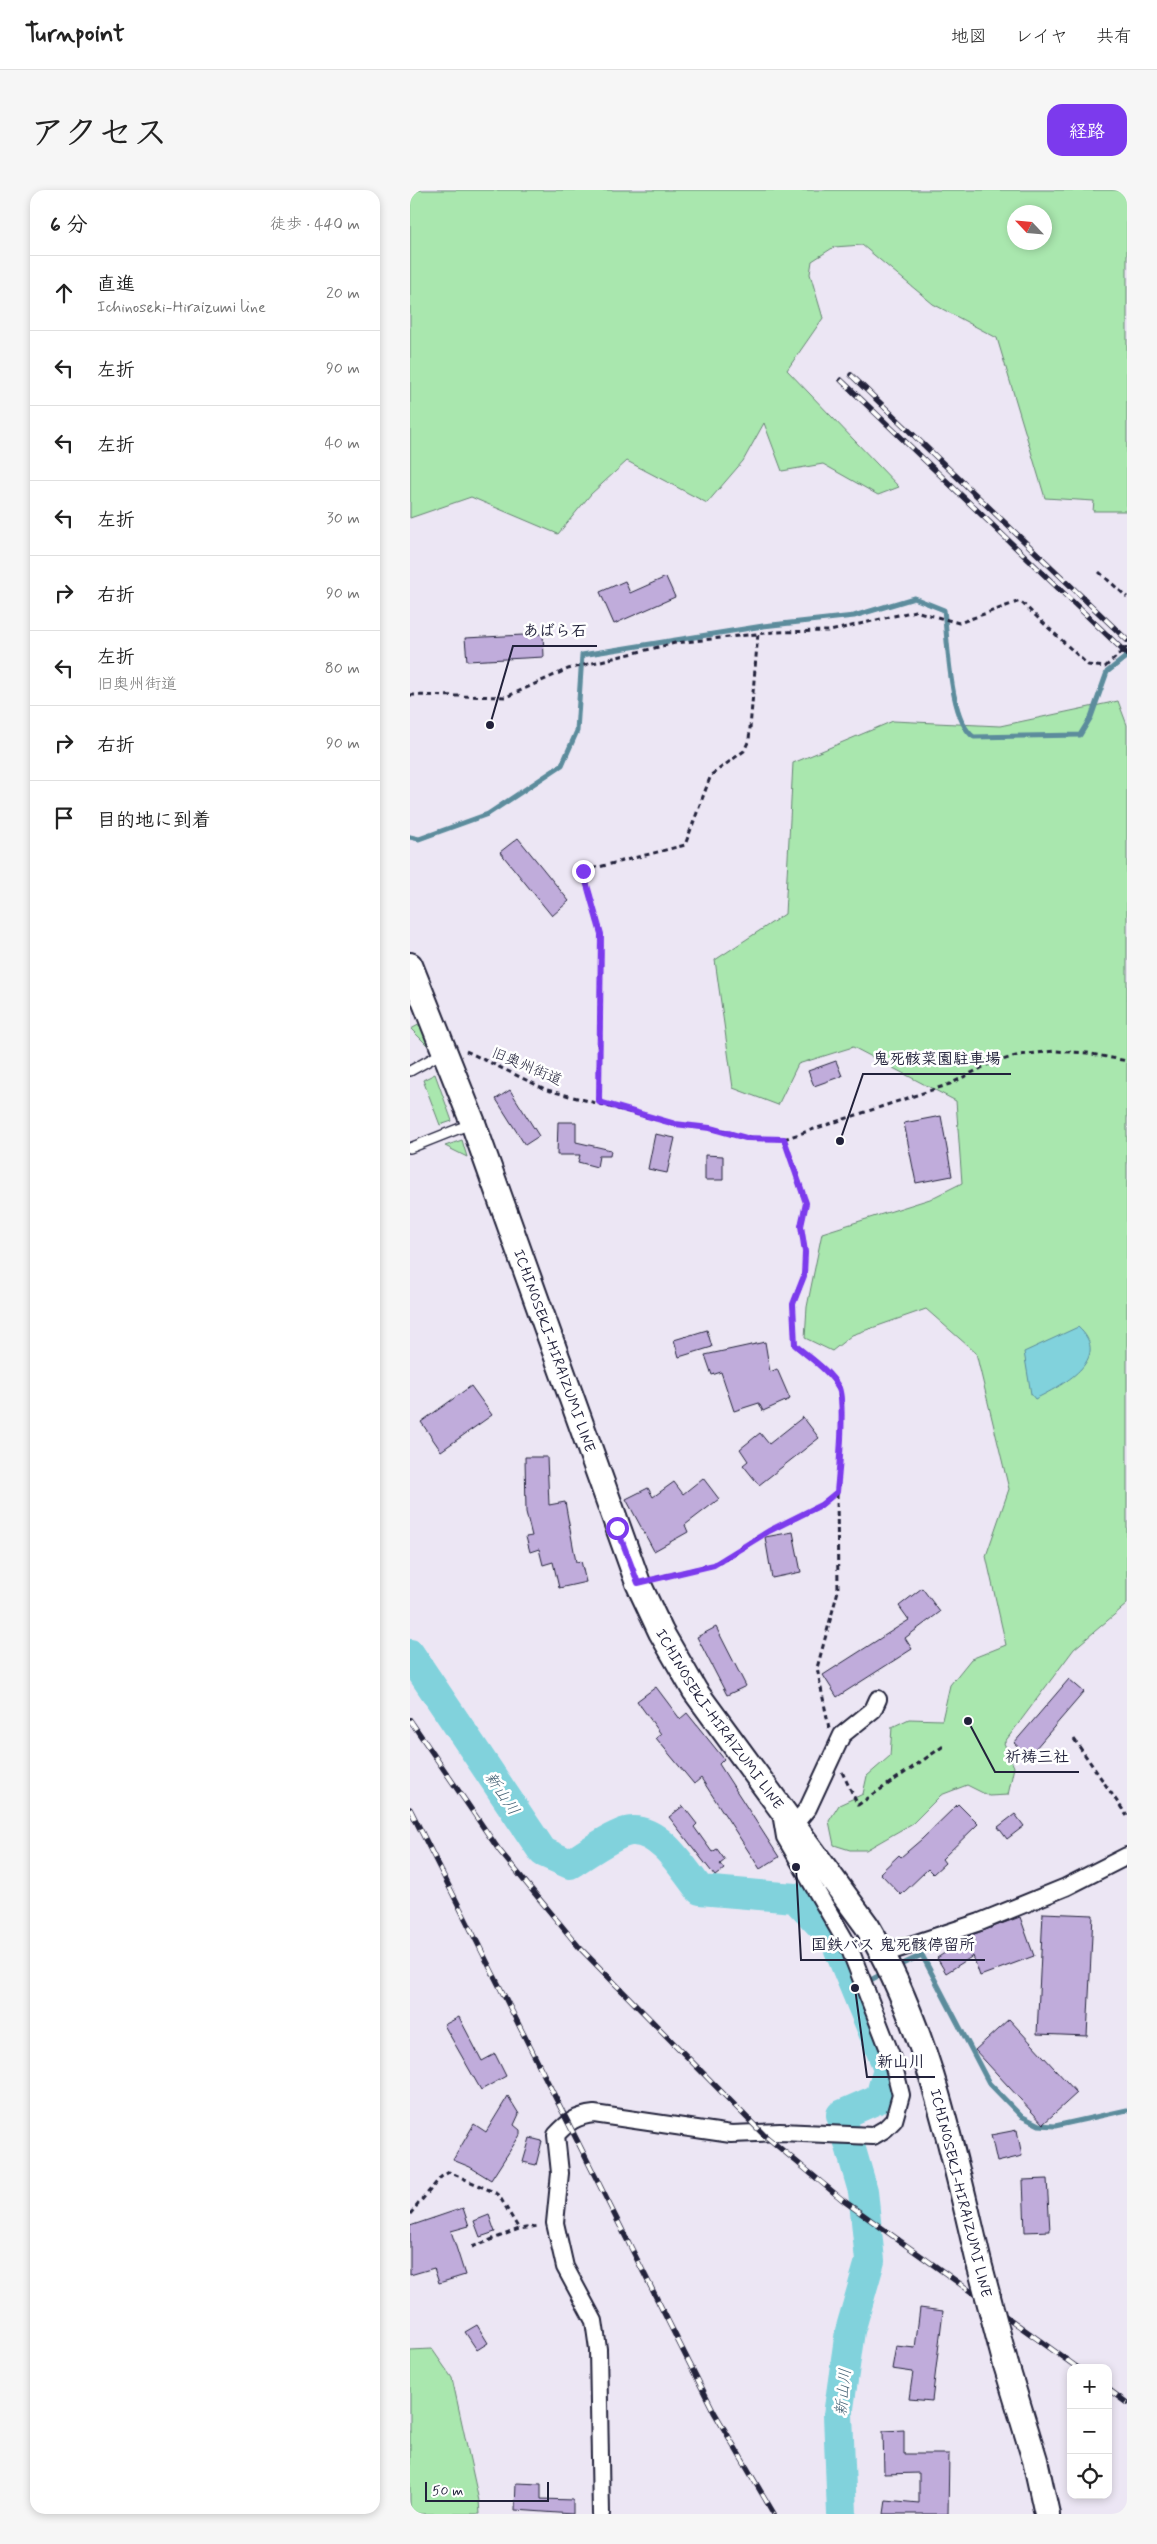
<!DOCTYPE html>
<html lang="ja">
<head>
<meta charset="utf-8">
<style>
	:root { --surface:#fff; --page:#f6f6f6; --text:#222; --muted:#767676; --line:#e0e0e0; --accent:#7c3aed }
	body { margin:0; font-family:Mynerve,"Klee One",sans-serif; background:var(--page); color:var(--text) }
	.controls { position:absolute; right:15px; bottom:15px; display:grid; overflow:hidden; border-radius:10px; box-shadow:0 2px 8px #0003 }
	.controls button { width:45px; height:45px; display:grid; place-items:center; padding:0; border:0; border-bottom:1px solid var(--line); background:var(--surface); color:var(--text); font:25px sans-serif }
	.compass { position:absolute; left:597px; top:15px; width:45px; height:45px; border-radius:50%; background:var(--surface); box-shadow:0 2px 8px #0003; rotate:296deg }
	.scale { position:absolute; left:15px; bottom:12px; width:124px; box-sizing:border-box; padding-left:5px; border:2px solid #22223b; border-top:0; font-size:14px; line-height:18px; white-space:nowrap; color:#22223b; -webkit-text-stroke:4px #fff; paint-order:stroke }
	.stop { position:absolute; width:15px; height:15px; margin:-11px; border:4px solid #7c3aed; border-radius:50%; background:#fff }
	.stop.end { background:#7c3aed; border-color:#fff; box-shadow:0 1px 5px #0008 }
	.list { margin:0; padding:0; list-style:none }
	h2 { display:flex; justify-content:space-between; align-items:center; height:65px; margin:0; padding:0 20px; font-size:21px }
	h2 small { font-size:16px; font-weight:400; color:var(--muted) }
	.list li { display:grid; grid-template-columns:32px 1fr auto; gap:15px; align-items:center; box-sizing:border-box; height:75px; padding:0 20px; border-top:1px solid var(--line) }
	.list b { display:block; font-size:19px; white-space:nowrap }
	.list p { margin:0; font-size:16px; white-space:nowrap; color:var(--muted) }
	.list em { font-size:16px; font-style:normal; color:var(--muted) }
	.icon { flex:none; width:28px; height:28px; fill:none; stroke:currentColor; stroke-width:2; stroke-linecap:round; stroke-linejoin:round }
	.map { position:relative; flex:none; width:717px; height:2324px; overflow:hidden; border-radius:15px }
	header { display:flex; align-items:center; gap:30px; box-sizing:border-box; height:70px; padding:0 25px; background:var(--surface); border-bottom:1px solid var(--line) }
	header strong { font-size:24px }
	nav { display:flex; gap:28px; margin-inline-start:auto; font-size:18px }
	.intro { display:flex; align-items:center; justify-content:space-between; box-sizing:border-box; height:120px; padding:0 30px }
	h1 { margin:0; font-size:35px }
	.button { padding:12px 22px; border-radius:15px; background:var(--accent); color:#fff; font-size:18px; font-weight:700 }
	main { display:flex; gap:30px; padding:0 30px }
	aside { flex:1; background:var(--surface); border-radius:15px; box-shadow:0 2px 8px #0003 }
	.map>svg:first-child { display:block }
</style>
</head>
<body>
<header>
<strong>Turnpoint</strong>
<nav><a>地図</a><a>レイヤ</a><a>共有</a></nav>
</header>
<div class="intro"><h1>アクセス</h1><a class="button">経路</a></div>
<main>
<aside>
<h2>6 分<small>徒歩 · 440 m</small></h2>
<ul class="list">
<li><svg class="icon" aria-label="ahead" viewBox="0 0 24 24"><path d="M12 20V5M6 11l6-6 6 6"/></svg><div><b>直進</b><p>Ichinoseki-Hiraizumi line</p></div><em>20 m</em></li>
<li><svg class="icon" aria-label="left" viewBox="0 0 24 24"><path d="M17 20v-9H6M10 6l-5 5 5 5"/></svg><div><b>左折</b></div><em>90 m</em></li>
<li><svg class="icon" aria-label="left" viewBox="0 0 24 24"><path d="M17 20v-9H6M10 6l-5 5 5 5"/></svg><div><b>左折</b></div><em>40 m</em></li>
<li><svg class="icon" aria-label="left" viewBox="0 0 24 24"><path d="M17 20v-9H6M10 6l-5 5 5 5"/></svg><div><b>左折</b></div><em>30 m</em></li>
<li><svg class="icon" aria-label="right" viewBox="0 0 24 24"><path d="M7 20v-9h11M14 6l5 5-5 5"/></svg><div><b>右折</b></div><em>90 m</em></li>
<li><svg class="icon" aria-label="left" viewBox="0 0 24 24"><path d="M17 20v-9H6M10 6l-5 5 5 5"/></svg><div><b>左折</b><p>旧奥州街道</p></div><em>80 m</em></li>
<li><svg class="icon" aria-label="right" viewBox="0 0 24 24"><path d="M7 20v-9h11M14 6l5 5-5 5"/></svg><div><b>右折</b></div><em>90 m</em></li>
<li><svg class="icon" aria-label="arrive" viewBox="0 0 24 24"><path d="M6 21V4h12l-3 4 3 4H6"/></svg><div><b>目的地に到着</b></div></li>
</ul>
</aside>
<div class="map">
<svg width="717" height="2324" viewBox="0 0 717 2324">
	<rect width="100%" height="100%" fill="#ece6f4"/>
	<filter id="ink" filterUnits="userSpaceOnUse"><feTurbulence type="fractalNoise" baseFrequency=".02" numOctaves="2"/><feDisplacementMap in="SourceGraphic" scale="10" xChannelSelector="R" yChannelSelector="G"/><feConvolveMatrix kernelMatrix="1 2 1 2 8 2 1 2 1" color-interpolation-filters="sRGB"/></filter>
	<g filter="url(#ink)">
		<!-- green -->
		<path fill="#a9e7ae" stroke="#668474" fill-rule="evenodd" d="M0 0H717V321H683L684 311 635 308 587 148 523 114 452 55 424 57 402 71 400 84 413 128 377 180 489 297 468 305 413 274 372 281 354 233 333 271 297 313 217 271 181 304 148 344 61 307 0 328ZM604 22H634V52H604Z
			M708 511 717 535V1414L664 1459 594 1553 604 1577 598 1605 579 1606 557 1595 531 1605 503 1633 456 1660H440L424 1655 419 1631 429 1615 453 1604 457 1586 480 1566 482 1537 499 1529 532 1530 540 1495 561 1469 596 1455 576 1366 599 1299 566 1163 516 1119 442 1145 422 1161 395 1148 397 1117 412 1043 520 1009 552 993 546 911 443 857 388 874 368 915 323 898 305 770 375 724 383 573 483 531 590 536Z
			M14 832 25 857 17 855 1 839Z
			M25 884 42 931 30 935 13 890Z
			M52 950 57 967 35 956Z
			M22 2159 42 2188 69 2311 70 2324H0V2160Z"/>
		<!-- water -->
		<path fill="#81d2dc" stroke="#5b8c9c" d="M668 1137C704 1169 651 1196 625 1209L621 1204 614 1162Z"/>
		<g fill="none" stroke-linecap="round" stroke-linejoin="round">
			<!-- stream -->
			<path stroke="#5b8c9c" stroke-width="5" d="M0 647 9 649 78 624 152 575 167 541 172 465 353 436 444 426 504 408 534 420C538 450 539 531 564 547L670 545 681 527 697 482 717 466
				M486 1777 512 1765 579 1893 611 1926 629 1935 645 1936 717 1920
				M445 1798 474 1783"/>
			<!-- river -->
			<path stroke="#81d2dc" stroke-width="30" d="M0 1464 133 1662 160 1674C173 1666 208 1641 222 1641 251 1640 274 1680 290 1700L385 1708 425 1750 478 1878 470 1908 431 1925 453 2001 460 2071 440 2141 428 2225 432 2324"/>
		</g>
		<!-- building -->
		<path fill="#c0acdb" stroke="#22223b" d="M256 387 265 407 204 434 190 402 215 391 220 403Z
			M133 444 134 467 57 471 55 448Z
			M108 648 159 711 142 726 90 662Z
			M426 871 432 886 404 896 398 881Z
			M100 900 129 946 115 955 86 909Z
			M531 926 542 986 506 993 494 933Z
			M148 932H166V952L201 960 200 966H189L187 977 168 972 170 965H147Z
			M245 944 265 948 257 983 238 979Z
			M295 965 313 966V990H295Z
			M297 1140 302 1157 269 1167 264 1150Z
			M355 1152 360 1182 367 1179 380 1209 353 1221 349 1213 324 1221 311 1182 302 1185 295 1165Z
			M61 1196 82 1225 31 1261 11 1232Z
			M393 1227 409 1248 349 1295 333 1275 338 1271 330 1259 350 1243 359 1254Z
			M115 1267H137L139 1315 155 1312 166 1372 171 1371 176 1392 149 1398 143 1372 133 1375 129 1359 120 1362 116 1347 122 1346 116 1322Z
			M293 1288 309 1309 275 1335 278 1342 244 1361 216 1309 238 1298 243 1307 264 1292 273 1304Z
			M383 1342 391 1382 362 1388 355 1347Z
			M512 1398 530 1422 495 1448 502 1459 427 1507 413 1485 499 1430 489 1416Z
			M306 1437 336 1496 317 1505 287 1447Z
			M659 1489 674 1502 619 1566 604 1553Z
			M246 1497 270 1529 277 1523 314 1569 309 1574 369 1667 350 1679 291 1588 284 1594 246 1548 251 1544 227 1511Z
			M548 1614 568 1634 532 1669 535 1673 523 1684 518 1679 491 1705 470 1683 489 1665 491 1667 512 1649Z
			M273 1616 287 1634 284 1637 302 1662 307 1659 315 1670 310 1674 314 1679 305 1686 259 1627Z
			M605 1624 614 1636 597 1649 588 1637Z
			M633 1723 683 1725 677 1846 627 1844Z
			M610 1727 624 1766 570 1786 563 1766 536 1783 527 1768 556 1749V1747Z
			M49 1827 72 1871 85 1864 96 1886 71 1900 34 1835Z
			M599 1829 667 1903 633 1934 565 1860Z
			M98 1906 109 1924 104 1935 110 1940V1945L81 1990 60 1977 43 1970 64 1934 76 1942Z
			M607 1940 612 1966 587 1972 581 1945Z
			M120 1948 132 1951 126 1975 113 1972Z
			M637 1989 640 2041 615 2042 613 1990Z
			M53 2018 59 2036 41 2041 55 2085 29 2093 24 2078 0 2085V2036Z
			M79 2025 85 2042 70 2047 64 2031Z
			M510 2118 533 2121 522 2211 499 2209 503 2182 482 2179 486 2156 505 2158Z
			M67 2135 78 2153 67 2160 55 2142Z
			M494 2240V2264H539L538 2324H474L476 2310 509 2313V2283L474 2284 473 2241Z
			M106 2293 131 2294V2309L163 2310V2324L105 2320Z"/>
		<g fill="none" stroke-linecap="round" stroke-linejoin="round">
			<defs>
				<path id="service" d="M0 881 34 862
					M0 958 63 933"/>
				<path id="minor" d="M383 1636 398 1618 432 1545 463 1520 468 1509
					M473 1764 570 1732 656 1697 717 1666
					M191 2324 188 2159 184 2131 155 2077 145 2033 150 1983 146 1945C158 1932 166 1926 184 1924L321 1944 370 1942 463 1946 475 1939 484 1930 491 1905 481 1865 439 1757 375 1647 371 1623"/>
				<g id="secondary">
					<path id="s1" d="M0 775 63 933 228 1393 251 1442 285 1501 457 1736C518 1839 542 1958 569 2073"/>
					<path d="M596 2175 625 2270 637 2324"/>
				</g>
			</defs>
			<!-- service casing -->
			<use href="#service" stroke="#22223b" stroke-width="12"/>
			<!-- minor casing -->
			<use href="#minor" stroke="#22223b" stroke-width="20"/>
			<!-- secondary casing -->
			<use href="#secondary" stroke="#22223b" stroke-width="28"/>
			<!-- path -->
			<path stroke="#22223b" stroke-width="3" stroke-dasharray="5 4" stroke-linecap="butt" d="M689 382 717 407
				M0 505 96 507 158 479 265 453 364 442 420 441 505 421 549 433 610 411 678 475 695 477 717 457
				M56 861 137 900 265 934 300 938 336 948 374 949 540 894 579 874 609 865 645 861 677 863 717 871
				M189 912 191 744 173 681 275 655 301 585 334 561 339 550 348 443
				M246 1388 304 1375 359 1341 411 1315 427 1302C429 1283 435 1213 429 1198 420 1181 399 1167 385 1155L383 1114 394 1086 395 1062 391 1036 396 1013 374 949
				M419 1538 407 1478 428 1401 427 1302
				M664 1549 717 1626
				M432 1582 448 1615 535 1555
				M0 2024 31 1987 39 1982 88 2004 109 2039
				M62 2057 109 2039 129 2036"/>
			<!-- service -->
			<use href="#service" stroke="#fff" stroke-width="9"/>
			<!-- minor -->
			<use href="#minor" stroke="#fff" stroke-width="16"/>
			<!-- secondary -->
			<use href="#secondary" stroke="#fff" stroke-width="24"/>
			<defs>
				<path id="rail" d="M441 185 717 450
					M431 190 717 464
					M0 1530 89 1660 169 1757 353 1944 434 2011 668 2178
					M0 1619 304 2222 364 2324
					M698 2199 717 2213"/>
			</defs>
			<!-- rail casing -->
			<use href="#rail" stroke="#22223b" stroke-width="5.5"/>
			<!-- rail -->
			<use href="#rail" stroke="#fff" stroke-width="4" stroke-dasharray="11" stroke-linecap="butt"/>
			<defs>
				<path id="secondary-bridge" d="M569 2073 596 2175"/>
			</defs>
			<!-- secondary-bridge casing -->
			<use href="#secondary-bridge" stroke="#22223b" stroke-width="28" stroke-linecap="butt"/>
			<!-- secondary-bridge -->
			<use href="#secondary-bridge" stroke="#fff" stroke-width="24"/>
		</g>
	</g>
	<g fill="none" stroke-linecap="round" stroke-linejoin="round" filter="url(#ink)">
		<!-- route -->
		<path stroke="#7c3aed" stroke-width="6" d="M173 681 191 744 189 912 265 934 300 938 336 948 374 949 396 1013 391 1036 395 1062 394 1086 383 1114 385 1155C399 1167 420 1181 429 1198 435 1213 429 1283 427 1302L411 1315 359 1341 304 1375 228 1393 207 1338"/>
	</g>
	<g text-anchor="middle" stroke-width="5" stroke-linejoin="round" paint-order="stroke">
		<!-- street labels -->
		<g font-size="15" fill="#22223b" stroke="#fff">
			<text transform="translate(117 876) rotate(23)" y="5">旧奥州街道</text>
			<text dy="5" stroke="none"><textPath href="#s1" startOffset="412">ICHINOSEKI-HIRAIZUMI LINE</textPath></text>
			<text dy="5" stroke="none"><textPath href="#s1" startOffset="818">ICHINOSEKI-HIRAIZUMI LINE</textPath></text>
			<text transform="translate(551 2003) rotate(76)" y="5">ICHINOSEKI-HIRAIZUMI LINE</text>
		</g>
		<!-- water labels -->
		<g font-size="16" font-style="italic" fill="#436073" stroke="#fff">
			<text transform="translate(93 1603) rotate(56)" y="6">新山川</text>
			<text transform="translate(432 2202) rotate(-84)" y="6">新山川</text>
		</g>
	</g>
	<!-- callouts -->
	<path fill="none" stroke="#22223b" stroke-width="2" d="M80 535L103 456H187M430 951L453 884H601M558 1531L585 1582H669M386 1677L391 1770H575M445 1798L457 1887H525"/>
	<g fill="#22223b" stroke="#fff" stroke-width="2">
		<circle cx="80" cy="535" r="5"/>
		<circle cx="430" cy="951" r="5"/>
		<circle cx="558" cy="1531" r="5"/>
		<circle cx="386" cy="1677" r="5"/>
		<circle cx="445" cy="1798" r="5"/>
	</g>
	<g font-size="16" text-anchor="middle" font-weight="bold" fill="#22223b" stroke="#fff" stroke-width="5" stroke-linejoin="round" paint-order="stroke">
		<text x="145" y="446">あばら石</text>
		<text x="527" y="874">鬼死骸菜園駐車場</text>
		<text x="627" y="1572">祈祷三社</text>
		<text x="483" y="1760">国鉄バス 鬼死骸停留所</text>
		<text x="491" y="1877">新山川</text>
	</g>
</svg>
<div class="controls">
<button>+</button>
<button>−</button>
<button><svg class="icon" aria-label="locate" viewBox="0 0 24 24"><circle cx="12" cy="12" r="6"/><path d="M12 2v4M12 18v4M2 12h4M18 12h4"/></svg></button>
</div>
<svg class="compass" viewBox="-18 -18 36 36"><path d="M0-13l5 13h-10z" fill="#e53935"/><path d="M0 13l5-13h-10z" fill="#767676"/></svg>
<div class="scale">50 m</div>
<div class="stop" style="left:207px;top:1338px"></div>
<div class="stop end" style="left:173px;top:681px"></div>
</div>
</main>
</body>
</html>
